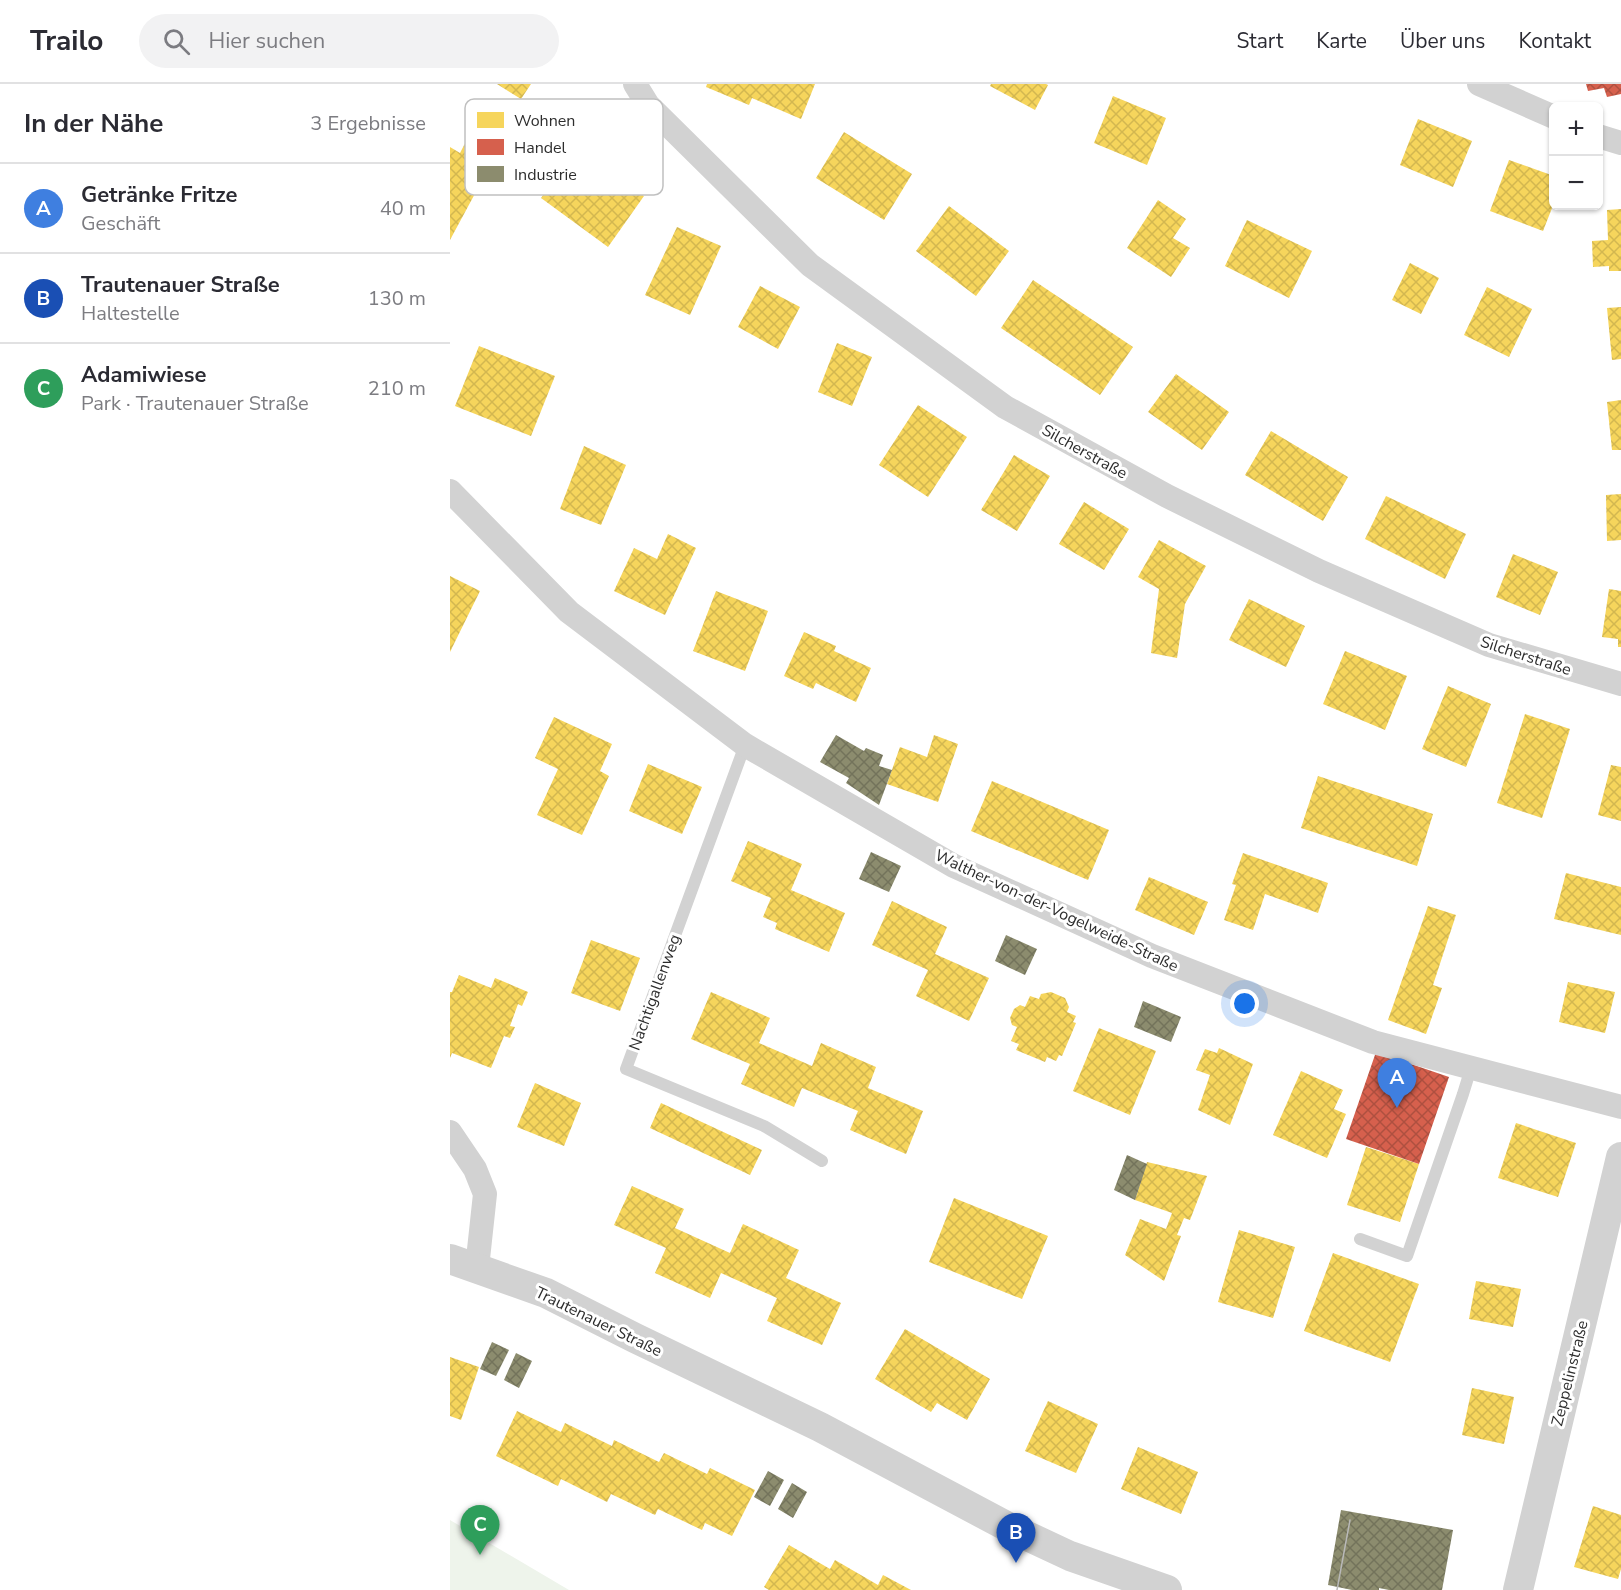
<!DOCTYPE html>
<html lang="de">
<head>
<meta charset="utf-8">
<style>
	:root { --surface:#fff; --page:#f2f2f3; --text:#2b2b33; --muted:#7c7c81; --line:#e1e1e2; --accent:#d93025 }
	body { margin:0; font-family:"Nunito Sans",sans-serif; background:var(--page); color:var(--text) }
	.controls { position:absolute; right:18px; top:18px; display:grid; overflow:hidden; border-radius:9px; box-shadow:0 2px 4px #0004 }
	.controls button { width:54px; height:54px; display:grid; place-items:center; padding:0; border:0; border-bottom:2px solid var(--line); background:var(--surface); color:var(--text); font:30px sans-serif }
	.you { position:absolute; left:795px; top:920px; width:21px; height:21px; margin:-15px; border:4px solid #fff; border-radius:50%; background:#1a73e8; box-shadow:0 0 0 9px #1a73e833 }
	.badge { display:grid; place-items:center; width:39px; height:39px; border-radius:50%; background:var(--accent); color:#fff; font-size:20px; font-weight:700 }
	.pin { position:absolute; translate:-50% -50px; filter:drop-shadow(0 2px 3px #0008) }
	.pin::after { content:''; position:absolute; top:32px; width:21px; height:18px; background:inherit; clip-path:polygon(0 0,100% 0,50% 100%) }
	.list { margin:0; padding:0; list-style:none }
	h2 { display:flex; justify-content:space-between; align-items:center; height:78px; margin:0; padding:0 24px; font-size:26px }
	h2 small { font-size:20px; font-weight:400; color:var(--muted) }
	.list li { display:grid; grid-template-columns:39px 1fr auto; gap:18px; align-items:center; box-sizing:border-box; height:90px; padding:0 24px; border-top:2px solid var(--line) }
	.list b { display:block; font-size:22px; white-space:nowrap }
	.list p { margin:0; font-size:20px; white-space:nowrap; color:var(--muted) }
	.list em { font-size:20px; font-style:normal; color:var(--muted) }
	.icon { flex:none; width:33px; height:33px; fill:none; stroke:currentColor; stroke-width:2; stroke-linecap:round; stroke-linejoin:round }
	.map { position:relative; flex:none; width:1171px; height:1506px; overflow:hidden }
	header { display:flex; align-items:center; gap:36px; box-sizing:border-box; height:84px; padding:0 30px; background:var(--surface); border-bottom:2px solid var(--line) }
	header strong { font-size:28px }
	nav { display:flex; gap:33px; margin-inline-start:auto; font-size:21px }
	.search { width:420px; height:54px; background:var(--page); display:flex; align-items:center; gap:15px; box-sizing:border-box; padding:0 21px; border-radius:33px; color:var(--muted); font-size:22px }
	main { display:flex }
	aside { flex:1; background:var(--surface) }
	.map>svg:first-child { display:block }
</style>
</head>
<body>
<header>
<strong>Trailo</strong>
<div class="search"><svg class="icon" aria-label="search" viewBox="0 0 24 24"><circle cx="10" cy="10" r="6"/><path d="M15 15l6 6"/></svg>Hier suchen</div>
<nav><a>Start</a><a>Karte</a><a>Über uns</a><a>Kontakt</a></nav>
</header>
<main>
<aside>
<h2>In der Nähe<small>3 Ergebnisse</small></h2>
<ul class="list">
<li><span class="badge" style="background:#3f7fe0">A</span><div><b>Getränke Fritze</b><p>Geschäft</p></div><em>40 m</em></li>
<li><span class="badge" style="background:#1a4fb4">B</span><div><b>Trautenauer Straße</b><p>Haltestelle</p></div><em>130 m</em></li>
<li><span class="badge" style="background:#2e9e5b">C</span><div><b>Adamiwiese</b><p>Park · Trautenauer Straße</p></div><em>210 m</em></li>
</ul>
</aside>
<div class="map">
<svg width="1171" height="1506" viewBox="0 0 1171 1506">
	<defs>
		<pattern id="homes-cross-hatch" width="8" height="8" patternUnits="userSpaceOnUse" patternTransform="scale(1.5)"><rect width="8" height="8" fill="#f6d55c"/><path d="M0 0l8 8M0 8l8-8" fill="none" stroke="#d3b750"/></pattern>
		<pattern id="shops-cross-hatch" width="8" height="8" patternUnits="userSpaceOnUse" patternTransform="scale(1.5)"><rect width="8" height="8" fill="#d6604d"/><path d="M0 0l8 8M0 8l8-8" fill="none" stroke="#ae5040"/></pattern>
		<pattern id="industry-cross-hatch" width="8" height="8" patternUnits="userSpaceOnUse" patternTransform="scale(1.5)"><rect width="8" height="8" fill="#8c8c6e"/><path d="M0 0l8 8M0 8l8-8" fill="none" stroke="#73735b"/></pattern>
	</defs>
	<rect width="100%" height="100%" fill="#fff"/>
	<!-- park -->
	<path fill="#eef4eb" d="M0 1436 119 1506H0Z"/>
	<!-- homes -->
	<path fill="url(#homes-cross-hatch)" d="M47 0H81L71 15Z
		M257 0H365L351 35 302 14 299 21 256 3Z
		M541 0H596L598 1 585 26 540 2Z
		M663 12 716 34 697 81 644 59Z
		M968 35 1022 57 1003 103 950 81Z
		M27 36 56 52 0 156V63L10 69Z
		M394 48 462 90 434 136 366 94Z
		M127 64 194 112 158 163 91 114Z
		M1059 76 1104 92V119L1093 147 1040 127Z
		M708 116 736 135 723 154 740 164 721 193 677 164Z
		M499 122 559 167 526 212 466 167Z
		M1171 125V187H1159V182L1143 183 1142 157 1158 156 1157 126Z
		M797 136 862 167 839 214 775 182Z
		M227 143 271 162 240 231 195 211Z
		M960 179 989 194 971 230 942 216Z
		M583 196 683 263 650 311 551 244Z
		M310 202 350 223 328 265 288 243Z
		M1037 203 1082 225 1059 273 1014 251Z
		M1171 223V275L1162 276 1157 224Z
		M387 259 422 273 402 322 368 308Z
		M29 262 105 292 81 352 5 322Z
		M726 290 779 328 752 366 698 328Z
		M1171 316V366H1162L1157 318Z
		M468 321 517 353 478 413 429 381Z
		M821 347 898 393 873 437 795 391Z
		M134 362 176 381 151 441 110 425Z
		M564 371 600 392 567 447 531 426Z
		M1171 410V456L1157 457 1156 411Z
		M936 412 1016 450 995 495 915 455Z
		M634 418 679 445 654 486 609 460Z
		M218 450 246 464 215 531 164 507 184 464 207 475Z
		M709 456 756 482 735 520 727 574 701 569 709 505 688 493Z
		M1063 470 1108 488 1090 531 1046 513Z
		M0 492 30 507 0 568Z
		M1159 505 1171 507V563H1168V555L1152 553Z
		M266 507 318 527 295 587 243 567Z
		M799 515 855 542 836 583 779 556Z
		M354 548 386 562 384 567 421 584 406 618 366 599 363 605 334 592Z
		M895 567 957 592 935 646 873 620Z
		M998 602 1041 620 1016 683 972 665Z
		M1075 630 1120 645 1092 734 1047 719Z
		M104 633 162 660 150 687 159 692 132 751 87 731 108 685 85 674Z
		M484 651 508 660 488 718 437 700 450 663 477 673Z
		M198 680 252 703 232 750 179 727Z
		M1161 681 1171 683V737L1148 731Z
		M868 692 983 730 967 782 851 744Z
		M542 697 659 746 638 796 521 747Z
		M298 757 352 780 341 806 395 829 379 868 325 845 327 839 313 833 321 814 281 797Z
		M793 769 878 799 868 829 815 810 803 846 774 836 786 801 782 800Z
		M1116 789 1171 803V851L1104 835Z
		M699 793 758 818 744 851 685 826Z
		M442 817 497 843 485 870 539 894 519 937 466 912 478 886 422 861Z
		M978 822 1006 831 983 901 992 904 976 950 938 936Z
		M141 856 190 874 170 927 121 909Z
		M9 891 41 904 45 894 78 908 72 922 68 920 60 942 65 943 60 954 54 952 41 984 2 969 0 974V908H2Z
		M1118 898 1165 908 1155 949 1109 938Z
		M261 908 320 934 309 959 362 982 371 959 426 983 418 1004 473 1027 456 1070 400 1046 408 1027 352 1004 344 1023 291 1000 300 980 241 955Z
		M601 908 615 914 619 923 617 928 626 932 623 938 626 939 612 972 609 971 606 977 597 973 595 978 566 966 569 960 561 957 567 943 562 941 560 934 564 925 570 921 575 923 580 912 589 915 591 910Z
		M649 944 706 967 680 1031 623 1007Z
		M769 964 803 980 780 1041 748 1026 760 991 746 986 755 965 767 969Z
		M851 987 893 1006 884 1025 896 1030 877 1074 823 1051Z
		M85 999 131 1019 114 1062 67 1043Z
		M211 1019 312 1066 300 1091 200 1044Z
		M1066 1039 1126 1059 1108 1113 1048 1094Z
		M916 1063 969 1080 950 1138 897 1121Z
		M697 1078 757 1092 740 1136 734 1134 727 1151 731 1152 714 1197 675 1171 690 1135 716 1145 722 1129 685 1116Z
		M182 1102 234 1125 225 1144 280 1169 293 1140 349 1166 336 1194 391 1219 372 1261 317 1237 327 1214 271 1189 260 1214 205 1189 216 1164 164 1141Z
		M504 1114 598 1152 572 1215 479 1178Z
		M789 1146 845 1163 823 1234 768 1218Z
		M883 1169 969 1200 940 1278 854 1247Z
		M1026 1197 1071 1205 1063 1243 1019 1235Z
		M455 1245 540 1295 517 1336 487 1319 481 1328 425 1295Z
		M0 1273 29 1283 11 1336 0 1332Z
		M1022 1304 1064 1313 1054 1360 1012 1351Z
		M598 1317 648 1340 626 1389 575 1367Z
		M67 1327 111 1348 115 1339 162 1362 164 1356 209 1378 214 1369 257 1390 260 1384 305 1406 282 1452 255 1439 252 1446 208 1425 205 1431 161 1410 157 1418 111 1395 108 1402 46 1372Z
		M688 1363 748 1388 731 1430 671 1405Z
		M1143 1422 1171 1431V1485L1168 1495 1124 1483Z
		M339 1461 380 1485 385 1476 428 1501 433 1491 461 1506H319L314 1503Z"/>
	<!-- shops -->
	<path fill="url(#shops-cross-hatch)" d="M1136 0H1171V10L1157 13 1154 4 1138 7Z
		M926 968 999 993 969 1080 896 1055Z"/>
	<!-- industry -->
	<path fill="url(#industry-cross-hatch)" d="M386 651 414 667 416 664 433 671 429 682 442 686 429 721 396 699 399 694 370 678Z
		M421 768 451 782 439 808 409 795Z
		M556 851 587 865 575 891 545 877Z
		M693 917 731 933 721 958 684 943Z
		M677 1071 697 1080 685 1116 664 1106Z
		M42 1258 59 1266 46 1292 30 1285Z
		M66 1269 82 1277 69 1304 54 1296Z
		M318 1387 334 1396 320 1422 304 1413Z
		M342 1399 357 1408 343 1434 328 1425Z
		M891 1426 1003 1446 992 1506H939L929 1504V1506H902L878 1501Z"/>
	<g fill="none" stroke-linecap="round" stroke-linejoin="round">
		<!-- service -->
		<path stroke="#d2d2d2" stroke-width="12" d="M295 661 176 985 314 1042 372 1077
			M910 1155 957 1172 1013 1010 1021 984"/>
		<!-- minor -->
		<path stroke="#d2d2d2" stroke-width="24" d="M185 0 198 21 360 181 555 323 717 412 869 487 1039 561 1171 600
			M1029 0 1104 33
			M1148 52 1171 59
			M0 407 119 528 295 661 504 782 702 872 923 958 1171 1023
			M0 1048 25 1085 35 1110 27 1184"/>
		<!-- tertiary -->
		<path stroke="#d2d2d2" stroke-width="30" d="M0 1175 96 1209 185 1254 370 1343 560 1444 620 1472 717 1506
			M1068 1506 1171 1073"/>
		<!-- tram -->
		<path stroke="#b9b9b9" stroke-width="1.5" d="M887 1506 900 1436"/>
	</g>
	<g text-anchor="middle" stroke-width="6" stroke-linejoin="round" paint-order="stroke">
		<!-- street labels -->
		<g font-size="16" fill="#2d2d2d" stroke="#fff">
			<text transform="translate(635 367) rotate(29)" y="6">Silcherstraße</text>
			<text transform="translate(1076 571) rotate(18)" y="6">Silcherstraße</text>
			<text transform="translate(607 826) rotate(25)" y="6">Walther-von-der-Vogelweide-Straße</text>
			<text transform="translate(204 908) rotate(-70)" y="6">Nachtigallenweg</text>
			<text transform="translate(149 1237) rotate(26)" y="6">Trautenauer Straße</text>
			<text transform="translate(1119 1289) rotate(-76)" y="6">Zeppelinstraße</text>
		</g>
	</g>
	<!-- legend -->
	<rect x="15" y="15" width="198" height="96" rx="9" fill="#fff" stroke="#c0c0c0" stroke-width="1.5"/>
	<rect x="27" y="28" width="27" height="16" fill="#f6d55c"/>
	<rect x="27" y="55" width="27" height="16" fill="#d6604d"/>
	<rect x="27" y="82" width="27" height="16" fill="#8c8c6e"/>
	<g font-size="16" fill="#2d2d2d">
		<text x="64" y="42">Wohnen</text>
		<text x="64" y="69">Handel</text>
		<text x="64" y="96">Industrie</text>
	</g>
</svg>
<div class="controls">
<button>+</button>
<button>−</button>
</div>
<div class="you"></div>
<div class="pin badge" style="left:947px;top:1024px;background:#3f7fe0">A</div>
<div class="pin badge" style="left:566px;top:1479px;background:#1a4fb4">B</div>
<div class="pin badge" style="left:30px;top:1471px;background:#2e9e5b">C</div>
</div>
</main>
</body>
</html>
